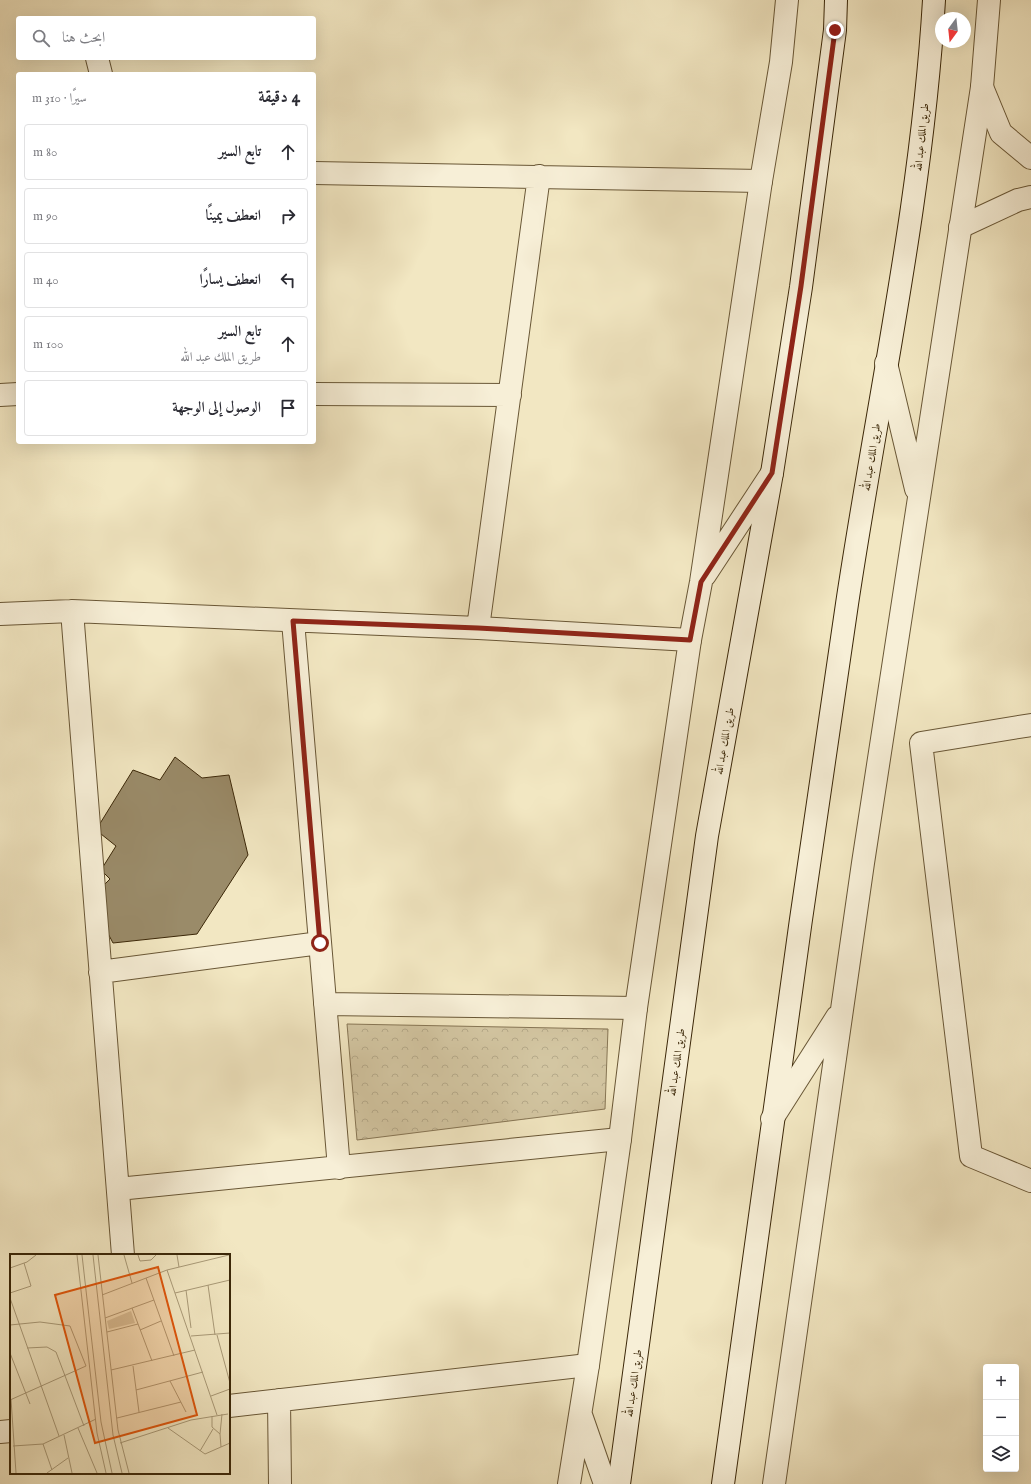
<!DOCTYPE html>
<html lang="ar">
<head>
<meta charset="utf-8">
<style>
	:root { --surface:#fff; --page:#f2f2f3; --text:#2b2b33; --muted:#7c7c81; --line:#e1e1e2 }
	body { margin:0; font-family:"IM FELL English",Amiri,serif; background:var(--page); color:var(--text); direction:rtl }
	.controls { position:absolute; right:12px; bottom:12px; display:grid; overflow:hidden; border-radius:4px; box-shadow:0 4px 16px #0002 }
	.controls button { width:36px; height:36px; display:grid; place-items:center; padding:0; border:0; border-bottom:1px solid var(--line); background:var(--surface); color:var(--text); font:20px sans-serif }
	.compass { position:absolute; left:935px; top:12px; width:36px; height:36px; border-radius:50%; background:var(--surface); box-shadow:0 4px 16px #0002; rotate:195deg }
	.stop { position:absolute; width:12px; height:12px; margin:-9px; border:3px solid #8f2418; border-radius:50%; background:#fff }
	.stop.end { background:#8f2418; border-color:#fff; box-shadow:0 1px 4px #0008 }
	.list { margin:0; padding:0; list-style:none }
	h2 { display:flex; justify-content:space-between; align-items:center; height:52px; margin:0; padding:0 16px; font-size:17px }
	h2 small { font-size:13px; font-weight:400; color:var(--muted) }
	.list li { display:grid; grid-template-columns:26px 1fr auto; gap:12px; align-items:center; box-sizing:border-box; height:56px; margin:0 8px 8px; padding:0 8px; border:1px solid var(--line); border-radius:4px }
	.list b { display:block; font-size:15px; white-space:nowrap }
	.list p { margin:0; font-size:13px; white-space:nowrap; color:var(--muted) }
	.list em { font-size:13px; font-style:normal; color:var(--muted) }
	.icon { flex:none; width:22px; height:22px; fill:none; stroke:currentColor; stroke-width:2; stroke-linecap:round; stroke-linejoin:round }
	.map { position:relative; flex:none; width:1031px; height:1484px; overflow:hidden; direction:ltr }
	.search { position:absolute; background:var(--surface); box-shadow:0 4px 16px #0002; left:16px; top:16px; width:300px; height:44px; display:flex; align-items:center; gap:10px; box-sizing:border-box; padding:0 14px; border-radius:4px; color:var(--muted); font-size:15px }
	.panel { position:absolute; background:var(--surface); box-shadow:0 4px 16px #0002; left:16px; top:72px; width:300px; height:372px; border-radius:4px; direction:rtl }
	.map>svg:first-child { display:block }
</style>
</head>
<body>
<div class="map">
<svg width="1031" height="1484" viewBox="0 0 1031 1484">
	<defs>
		<pattern id="park-crowns" width="20" height="18" patternUnits="userSpaceOnUse"><rect width="20" height="18" fill="#d3c6a2"/><path d="M2 6a3 3 0 1 1 6 0M12 15a3 3 0 1 1 6 0" fill="none" stroke="#b6aa8a"/></pattern>
	</defs>
	<rect width="100%" height="100%" fill="#f2e7c2"/>
	<filter id="stains"><feTurbulence type="fractalNoise" baseFrequency=".005" numOctaves="4"/><feColorMatrix values="0 0 0 0 .2 0 0 0 0 .09 0 0 0 0 .02 0 0 0 .5 -.17"/></filter>
	<radialGradient id="worn" r=".72"><stop offset=".6" stop-color="#630" stop-opacity="0"/><stop offset="1" stop-color="#630" stop-opacity=".3"/></radialGradient>
	<!-- park -->
	<path fill="url(#park-crowns)" stroke="#877655" d="M347 1024 608 1029 605 1109 357 1140Z"/>
	<!-- building -->
	<path fill="#9a8b69" stroke="#3b2708" d="M175 757 202 778 229 775 248 855 197 934 113 943 103 924 101 888 110 879 101 870 116 846 96 830 133 770 160 780Z"/>
	<g fill="none" stroke-linecap="round" stroke-linejoin="round">
		<defs>
			<path id="minor" d="M97 58 101 74
				M982 87 1001 133 1031 158
				M314 173 761 181
				M960 227 1018 200 1031 197
				M314 394 510 395
				M0 395 18 394
				M72 611 123 1255
				M0 614 72 611 478 628 690 640
				M293 621 339 1168
				M478 628 539 176
				M1031 725 921 743 971 1156 1031 1181
				M100 972 320 943
				M325 1004 636 1008
				M118 1189 620 1139
				M279 1400 280 1484
				M229 1406 588 1365
				M0 1432 11 1431"/>
			<path id="tertiary" d="M886 363 916 489
				M705 575 772 473
				M772 1119 837 1017
				M581 1415 605 1484
				M569 1484 588 1365 620 1139 636 1008 690 640 701 582 761 181 781 62 787 0
				M774 1484 863 863 982 87 989 0"/>
			<path id="secondary" d="M619 1484 707 836 772 473 801 287 835 30 836 0
				M723 1484C763 1190 803 897 847 604 877 403 922 203 934 0"/>
		</defs>
		<!-- minor casing -->
		<use href="#minor" stroke="#695736" stroke-width="24"/>
		<!-- tertiary casing -->
		<use href="#tertiary" stroke="#695736" stroke-width="24"/>
		<!-- secondary casing -->
		<use href="#secondary" stroke="#3b2708" stroke-width="24"/>
		<!-- minor -->
		<use href="#minor" stroke="#f7efd7" stroke-width="22"/>
		<!-- tertiary -->
		<use href="#tertiary" stroke="#f7efd7" stroke-width="22"/>
		<!-- secondary -->
		<use href="#secondary" stroke="#f7efd7" stroke-width="22"/>
	</g>
	<g fill="none" stroke-linecap="round" stroke-linejoin="round">
		<!-- route -->
		<path stroke="#8f2418" stroke-width="5" d="M320 943 293 621 478 628 690 640 701 582 772 473 801 286 835 30"/>
	</g>
	<g text-anchor="middle" stroke-width="3" stroke-linejoin="round" paint-order="stroke">
		<!-- street labels -->
		<g font-size="11" fill="#3b2708" stroke="#f7efd7">
			<text transform="translate(921 137) rotate(-84)" y="4">طريق الملك عبد الله</text>
			<text transform="translate(871 457) rotate(-81)" y="4">طريق الملك عبد الله</text>
			<text transform="translate(724 741) rotate(-80)" y="4">طريق الملك عبد الله</text>
			<text transform="translate(676 1062) rotate(-82)" y="4">طريق الملك عبد الله</text>
			<text transform="translate(633 1383) rotate(-82)" y="4">طريق الملك عبد الله</text>
		</g>
	</g>
	<!-- overview -->
	<g transform="translate(10 1254)">
		<rect width="220" height="220" fill="#f2e7c2"/>
		<path d="M121 57 125 69 99 75 97 67Z" fill="#d3c6a2"/>
		<path fill="none" stroke="#a99a78" stroke-width="1" d="M67 1 87 179 96 219M72 1 91 168 102 219M83 1 103 181 112 219M88 1 108 176 119 219M114 1 122 29M128 1 130 7 141 6 146 1M167 1 169 13M0 14 17 8 26 1M157 16 207 161M136 24 164 102M198 31 205 81M176 36 181 74M0 39 21 32 14 9M165 39 220 26M92 41 157 16 219 1M0 44 49 182M122 54 142 107M95 64 144 46M0 71 30 68 60 72 76 112 0 146M130 76 151 67M97 78 128 70M207 81 220 129M181 82 220 79M17 94 37 93 46 98 74 172M0 99 20 150M123 112 129 158M101 116 185 96M160 127 176 158M126 136 193 118M201 142 220 135M1 145 6 219M202 162V173L210 180 211 193M107 164 171 148M68 174 87 219M158 174 195 200 220 189M210 180 212 160M54 181 62 219M110 189 181 166 218 160M33 190 42 216M3 192 33 190 86 165M190 197 203 175M37 219 58 204"/>
		<path fill="#df560c" fill-opacity="0.15" stroke="#df560c" stroke-width="2" d="M148 13 187 161 85 189 45 41Z"/>
		<rect width="220" height="220" fill="none" stroke="#3b2708" stroke-width="2"/>
	</g>
	<rect width="100%" height="100%" filter="url(#stains)"/>
	<rect width="100%" height="100%" fill="url(#worn)"/>
</svg>
<div class="controls">
<button>+</button>
<button>−</button>
<button><svg class="icon" aria-label="layers" viewBox="0 0 24 24"><path d="M12 4l9 5-9 5-9-5zM3 14l9 5 9-5"/></svg></button>
</div>
<svg class="compass" viewBox="-18 -18 36 36"><path d="M0-13l5 13h-10z" fill="#e53935"/><path d="M0 13l5-13h-10z" fill="#7c7c81"/></svg>
<div class="stop" style="left:320px;top:943px"></div>
<div class="stop end" style="left:835px;top:30px"></div>
<div class="search"><svg class="icon" aria-label="search" viewBox="0 0 24 24"><circle cx="10" cy="10" r="6"/><path d="M15 15l6 6"/></svg>ابحث هنا</div>
<section class="panel">
<h2>4 دقيقة<small>سيرًا · 310 m</small></h2>
<ul class="list">
<li><svg class="icon" aria-label="ahead" viewBox="0 0 24 24"><path d="M12 20V5M6 11l6-6 6 6"/></svg><div><b>تابع السير</b></div><em>80 m</em></li>
<li><svg class="icon" aria-label="right" viewBox="0 0 24 24"><path d="M7 20v-9h11M14 6l5 5-5 5"/></svg><div><b>انعطف يمينًا</b></div><em>90 m</em></li>
<li><svg class="icon" aria-label="left" viewBox="0 0 24 24"><path d="M17 20v-9H6M10 6l-5 5 5 5"/></svg><div><b>انعطف يسارًا</b></div><em>40 m</em></li>
<li><svg class="icon" aria-label="ahead" viewBox="0 0 24 24"><path d="M12 20V5M6 11l6-6 6 6"/></svg><div><b>تابع السير</b><p>طريق الملك عبد الله</p></div><em>100 m</em></li>
<li><svg class="icon" aria-label="arrive" viewBox="0 0 24 24"><path d="M6 21V4h12l-3 4 3 4H6"/></svg><div><b>الوصول إلى الوجهة</b></div></li>
</ul>
</section>
</div>
</body>
</html>
